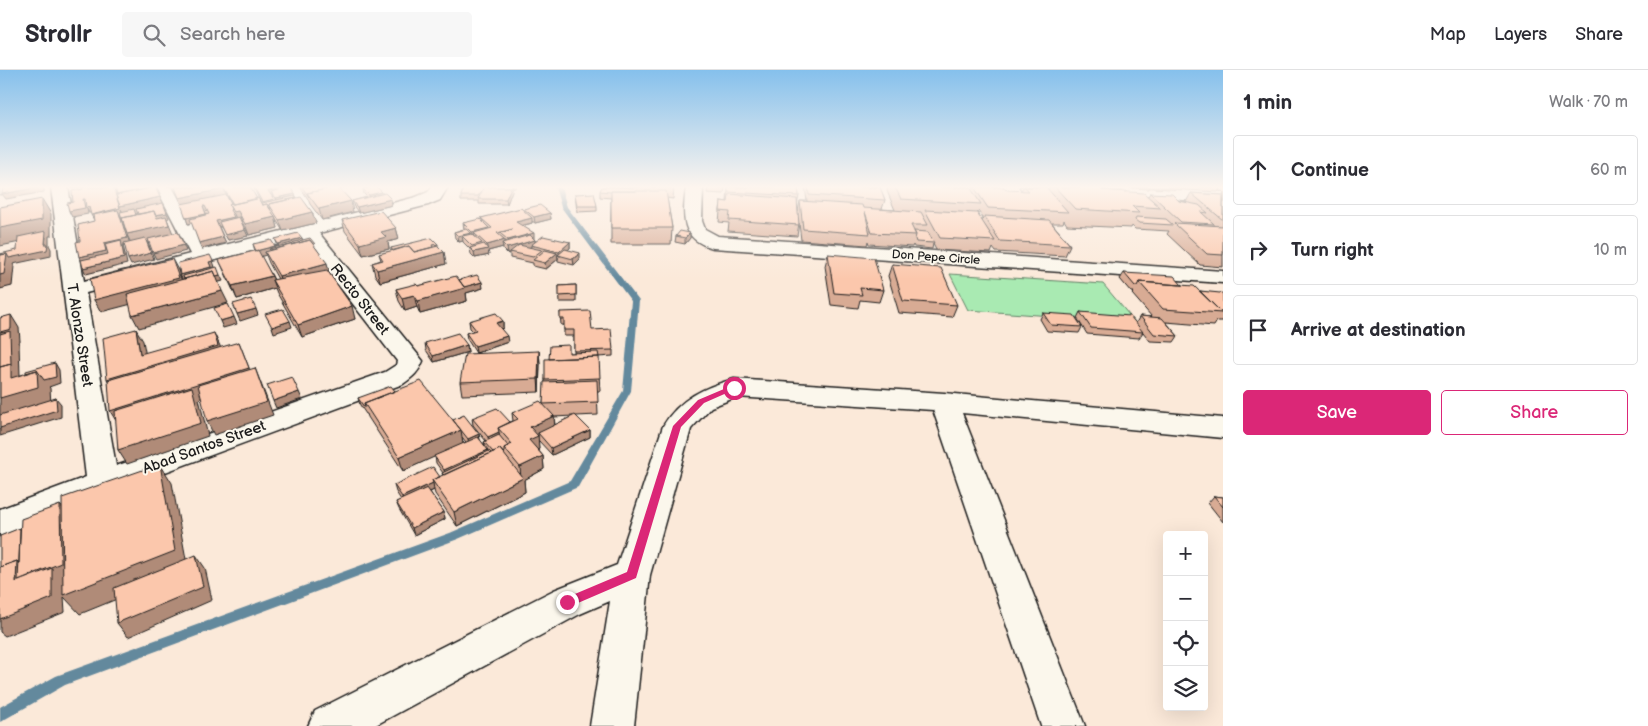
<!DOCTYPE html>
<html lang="en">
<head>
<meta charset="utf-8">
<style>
	:root { --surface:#fff; --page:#f7f7f7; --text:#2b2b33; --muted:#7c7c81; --line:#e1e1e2; --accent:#db2777 }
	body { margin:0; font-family:"Balsamiq Sans",sans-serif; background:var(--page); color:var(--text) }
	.controls { position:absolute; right:15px; bottom:15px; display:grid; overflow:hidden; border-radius:5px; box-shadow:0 5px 20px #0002 }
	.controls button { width:45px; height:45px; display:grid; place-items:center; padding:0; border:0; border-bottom:1px solid var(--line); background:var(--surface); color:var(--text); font:25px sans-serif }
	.stop { position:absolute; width:15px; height:15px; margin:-11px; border:4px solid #db2777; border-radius:50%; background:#fff }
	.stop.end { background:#db2777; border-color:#fff; box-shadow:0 1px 5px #0008 }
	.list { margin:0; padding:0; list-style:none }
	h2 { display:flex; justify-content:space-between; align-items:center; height:65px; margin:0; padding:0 20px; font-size:21px }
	h2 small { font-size:16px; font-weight:400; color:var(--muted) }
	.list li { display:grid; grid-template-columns:32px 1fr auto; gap:15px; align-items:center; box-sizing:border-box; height:70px; margin:0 10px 10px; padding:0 10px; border:1px solid var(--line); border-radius:5px }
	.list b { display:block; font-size:19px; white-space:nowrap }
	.list em { font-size:16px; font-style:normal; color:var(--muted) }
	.actions { display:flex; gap:10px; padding:15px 20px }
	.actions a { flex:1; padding:11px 0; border:1px solid var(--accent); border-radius:5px; text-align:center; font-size:18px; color:var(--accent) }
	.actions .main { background:var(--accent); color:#fff }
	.icon { flex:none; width:28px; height:28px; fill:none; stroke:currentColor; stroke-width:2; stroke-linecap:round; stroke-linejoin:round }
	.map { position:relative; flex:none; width:1223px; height:656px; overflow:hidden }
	header { display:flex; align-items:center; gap:30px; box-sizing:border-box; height:70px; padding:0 25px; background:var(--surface); border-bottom:1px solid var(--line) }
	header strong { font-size:24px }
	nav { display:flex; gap:28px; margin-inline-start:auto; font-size:18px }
	.search { width:350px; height:45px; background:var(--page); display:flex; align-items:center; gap:12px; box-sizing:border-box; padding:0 18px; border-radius:5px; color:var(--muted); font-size:19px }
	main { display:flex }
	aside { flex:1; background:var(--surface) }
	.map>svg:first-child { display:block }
</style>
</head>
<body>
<header>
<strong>Strollr</strong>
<div class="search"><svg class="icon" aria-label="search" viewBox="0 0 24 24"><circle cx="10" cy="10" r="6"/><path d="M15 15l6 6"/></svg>Search here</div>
<nav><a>Map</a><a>Layers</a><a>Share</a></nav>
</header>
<main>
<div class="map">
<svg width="1223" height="656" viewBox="0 0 1223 656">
	<rect width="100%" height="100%" fill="#fbe9d9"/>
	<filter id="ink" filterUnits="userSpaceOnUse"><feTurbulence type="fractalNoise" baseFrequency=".02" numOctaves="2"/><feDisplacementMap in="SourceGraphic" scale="10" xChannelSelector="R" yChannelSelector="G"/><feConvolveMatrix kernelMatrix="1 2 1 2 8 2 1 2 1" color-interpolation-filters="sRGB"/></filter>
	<g filter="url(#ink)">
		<!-- green -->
		<path fill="#a9eab2" stroke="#628367" d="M950 204 1103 214 1135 252 968 240Z"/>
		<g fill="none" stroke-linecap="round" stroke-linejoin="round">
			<!-- stream -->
			<path fill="#63899d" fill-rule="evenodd" d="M555 117H561L567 137 639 231 631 321 578 417 458 469 65 615 0 652V637L56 606 450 463 570 411 623 321 631 231 561 137Z"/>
			<defs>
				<path id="minor" d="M0 117H23L20 121 0 124Z
					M51 117H68L84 211 190 184 156 117H172L208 179 310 154 283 117H300L327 150 416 127 428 122 432 117H448L440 130 428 135 319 163 419 286 423 291C419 302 413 307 403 314L114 421 0 466V439L86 407ZM302 168 397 291 396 295 385 302 116 396 86 223Z
					M686 117H703L702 151 705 159 718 166 1223 201V213L713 178C679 169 683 145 686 117Z
					M1020 117H1126L1223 122V132L1029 122 1023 121Z
					M734 309 944 323 1223 348V368L962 343 1085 656H1041L933 340 737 327 711 337 691 359 650 505 634 656H590L610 531 580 544 374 656H308L315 641 554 520 617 495 663 356C679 329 704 317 734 309Z"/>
			</defs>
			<!-- minor casing -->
			<use href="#minor" stroke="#1c1c1c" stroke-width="3"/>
			<!-- minor -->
			<use href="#minor" fill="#fbf7ec" fill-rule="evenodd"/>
		</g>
		<!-- wall -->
		<path fill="#d8ab94" stroke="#1c1c1c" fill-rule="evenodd" d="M175 117H250L257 129 262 135 253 117H289L297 128 312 142 316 153 283 161 275 148 278 158 249 165 242 152H241L248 166 228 170 221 157H219L226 173 202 179 192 153 188 154 182 134ZM225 121 232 134H231Z
			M300 117H343L344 118 340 119 353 142 322 150 310 134 308 129Z
			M370 117H377L392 135 359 143 354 137 352 131 367 127 364 124 363 119Z
			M460 117H516L515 118H513L507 134H479V131H461V126L463 118H460Z
			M602 117H674L673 129 667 128 672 158 671 174H611V128L600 127V121Z
			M708 117H725L724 124 707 123Z
			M728 117H798L799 126 797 135 798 141 800 131H807L805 117H880L885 130 882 139 895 140 887 121 888 117H1004L1007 120 1021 121 1023 117H1046L1048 120 1050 117H1099L1102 120 1148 126 1150 123 1186 132 1191 123 1223 125V197L1200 195 1167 164 1169 161 1135 159 1132 156 1131 158 1067 155 1064 150 1063 153H1052L1070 175 1065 186 996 182 993 178 991 183 936 180 933 174 932 179 914 177 913 175 912 177 869 174 868 171 867 175 801 170 799 153 797 166 728 161 729 153 719 152 721 131 727 132ZM978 141 983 148 982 151 977 144Z
			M1117 117H1150L1149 119Z
			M1153 117H1221L1218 122 1154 118Z
			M575 124 597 136V141L577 142Z
			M524 139 550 143 551 149 535 153 532 151V153L522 156 535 170V171L570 172V178L568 180 580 189 574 195 558 191V187V189L546 199 533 196V193L510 188V183L508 184 503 179V177L488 181 489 185 475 188 471 184 470 179 463 172V171L459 172 455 168 454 162 464 159 463 153 482 151 481 148 524 141Z
			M342 150 396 158 399 169 388 172 389 179 363 185 345 161Z
			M690 163V168L685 174 675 172 676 166Z
			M275 169 303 170 316 178 355 249 302 267 277 223 275 218 237 229 219 190 255 181 253 174 275 177 278 176ZM266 185 269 193 278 209 274 210 272 206 261 186Z
			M438 174V176L444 182 446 194 380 212 375 205 372 193 381 190 379 184 391 181V178Z
			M828 184 883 220 879 232 860 230 858 238 831 235 825 196Z
			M892 194 957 235 952 247 899 243 888 206Z
			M1124 203 1182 215 1200 221 1223 225V251H1217L1214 256 1166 252 1178 266 1174 272 1150 271 1143 262 1139 268 1087 264 1077 248 1080 242 1136 253 1140 246 1152 247 1132 224 1134 222H1131L1120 209Z
			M459 210 483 218 466 223 467 231 420 244 417 237 405 241 399 231 396 219Z
			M576 215V232H560L559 216Z
			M560 242 592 260 613 280V286L598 287 600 321H597L598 345 576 346 590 360V367L552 385 538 370 539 379 538 380 543 386 544 399 524 410 525 422 457 456 435 424 434 420 430 422 444 442 445 449 414 465 399 439 396 432 401 430 396 422 394 415 440 407 443 406 442 403H443L436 393 435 386 403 401 368 347 367 344H366L360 335 358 328 395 321 479 364 480 370 485 376 484 372 486 371 473 355 472 348 510 352 513 351 512 343 543 335 545 310 549 289 569 283H574V266H564V255H561ZM573 346 555 355 554 347ZM462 367 466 372 463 373Z
			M1043 243 1082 257 1079 263 1047 261 1040 249Z
			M469 251H503V258L501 259 508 272 476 283 467 269 466 263 473 261 470 258Z
			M425 273 467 275 468 282 434 292 426 280Z
			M539 281 540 294 539 322 462 325 460 312Z
			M1214 426 1223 427V452L1208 433Z"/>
		<!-- shaded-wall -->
		<path fill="#b08b78" stroke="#1c1c1c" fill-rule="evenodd" d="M41 117H44V122L6 129 2 124Z
			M71 117H84L72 119Z
			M110 117H114L118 129 157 121 155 117 157 121H158L157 117 161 126 160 127 165 138 136 144 140 154 126 158 123 152 137 149 136 144 125 147 121 139 123 144 120 145 127 164 161 156 158 151 142 154 139 149 155 145 154 141 156 145 167 143 163 133 169 148 167 149 174 166 148 172 154 189 131 195 128 189 151 183 147 172 132 175 127 165 130 174 123 175 127 194 86 204 83 198 124 188 122 176 107 179 109 187 83 193 79 187 106 181 104 173 127 168 119 145 94 150 91 145 120 138 113 117 111 118ZM160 127 120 136 118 129 121 135ZM167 149 169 155 161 156 158 151Z
			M289 117 291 122H271L273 126 270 127 268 121Z
			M326 117H343L344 118 328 122Z
			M511 117H513V118L507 134 506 129Z
			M224 119 228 130 184 139 179 128Z
			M382 122 383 128 370 131 369 125Z
			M295 124 297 129 278 134 276 128Z
			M42 129 51 144V166H49V175L51 179V186L13 194 14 196 12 216 0 219V205L7 184 45 174 46 167 0 176V158Z
			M83 129H85L92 143H89L87 139 88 144 72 147 69 141Z
			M391 129 392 135 359 143 357 137Z
			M351 131 353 142 322 150 319 139Z
			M259 132 239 143 242 152 238 153 233 142Z
			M203 136H205L208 141 205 142Z
			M312 142 316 153 283 161 279 150Z
			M550 143 551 149 535 153 534 147Z
			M206 144 209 149 188 154 186 148Z
			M234 147 236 153 219 157 216 151Z
			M275 147 278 158 249 165 245 154Z
			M532 148V153L516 157V152Z
			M396 158 399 169 388 172 389 179 363 185 360 174 381 162Z
			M489 158 490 163H474L475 167 473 168 472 162Z
			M245 160 248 166 228 170 225 165Z
			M178 162 186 181 156 189 153 183Z
			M471 163 472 168 462 166 463 171 459 172 458 166Z
			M534 163V169L508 176V170Z
			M690 163V168L685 174V168Z
			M223 167 226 173 202 179 199 173Z
			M302 168 304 174 280 180 278 174Z
			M505 170 506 176 502 173 503 177 488 181 489 185 475 188 474 182 487 179V175Z
			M535 170V176L531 175V177L512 182H510V183L508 184 507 178Z
			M570 172V178L561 186H559V182Z
			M275 176 277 182 271 183 265 182 266 185 259 187 256 181Z
			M444 182 446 194 380 212 377 200Z
			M557 183 558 189 546 199 545 193Z
			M580 183V189L574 195 573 189Z
			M172 189 178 200 185 220 101 242 94 230Z
			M213 191 215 197 211 198 209 192Z
			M327 193 330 205 283 218 279 206Z
			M211 197 214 203 183 211 180 205Z
			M220 205 223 211 189 220 186 214Z
			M272 206 277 218 272 210 275 218 237 229 232 216Z
			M482 212 483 218 466 223 467 231 420 244 418 231Z
			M222 221 228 233 139 258 132 245Z
			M414 225 417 237 405 241 402 228Z
			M352 236 355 249 302 267 298 255Z
			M256 239 258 245 240 251 237 244Z
			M11 245 19 258 20 271 18 272 19 274 20 306 55 293 59 300 60 313 49 317 50 318 51 335 0 351V262Z
			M234 247 237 254 223 258 220 251Z
			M290 251 292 257 274 263 272 257Z
			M503 251V258L497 260 496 253Z
			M136 259 143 271 148 297 140 284Z
			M214 263 220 276 224 289 115 322 107 309Z
			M507 266 508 272 476 283 475 276Z
			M239 272 254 311 199 329 208 366 127 394 118 380V354L110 341Z
			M467 275 468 282 434 292 433 286Z
			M539 281 540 294 539 322 538 309Z
			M255 298 273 345 214 365 207 351Z
			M299 322 302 329 276 338 273 331Z
			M56 328 61 334V347L0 366V358Z
			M554 346 555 359 538 363 539 379 530 383 529 370 530 357Z
			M461 360 463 374 403 401 399 387Z
			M590 360V367L552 385 551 378Z
			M499 362 500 369 489 374 488 367Z
			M479 364 480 371 469 376 468 369Z
			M488 380 489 387 446 407 444 400Z
			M543 386 544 399 524 410 525 422 457 456 454 442 521 409 520 397Z
			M160 394 172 413 188 500 80 544 64 527 65 542 5 566 0 562V548L16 512 17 491 60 435 71 448Z
			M433 413 434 420 404 434 402 427Z
			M444 442 445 449 414 465 412 458Z
			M196 485 205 498 212 530 128 567 117 553Z"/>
		<!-- building -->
		<path fill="#fbc7ac" stroke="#1c1c1c" d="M3 117H41L2 124Z
			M82 117H113L120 138 91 145 89 137 86 138 85 129H83L85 138 69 141 67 133 73 132 72 121 83 119Z
			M115 117H155L117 125Z
			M155 117 160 127 120 136 116 125Z
			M175 117H223L224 119 179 128Z
			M223 117H250L257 129 233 134Z
			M254 117H288L268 121 274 129 262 132Z
			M290 117 295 124 276 128 271 122Z
			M302 117H324L326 119 307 123 309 127Z
			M336 117H338L351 131 319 139 307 123Z
			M372 117H377L382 122 369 125 363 119Z
			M464 117H511L506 129H478L483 119 478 126H461Z
			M602 117H616L637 118 636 121H611V122L600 121Z
			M646 117H674L673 118Z
			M708 117H725V118Z
			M728 117H798L799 126 728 122Z
			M808 117H880L885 130 809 125Z
			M895 117H970L981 134 901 129Z
			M974 117H1004L1007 120 1029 121 1025 117H1046L1068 142 988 138Z
			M1055 117H1099L1103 120 1144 123 1161 138 1132 136 1139 143 1075 139Z
			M1102 120 1127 121V122L1103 120Z
			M611 121H666L672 158H611Z
			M385 123 391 129 357 137 352 131Z
			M594 123 597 136H577L575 124Z
			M1150 123 1172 124 1179 131 1199 135 1208 143 1201 142 1214 154 1181 152Z
			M1191 123 1223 125V150Z
			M729 124 797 129 799 155 729 150 730 142 720 141 721 131 728 132Z
			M226 125 231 134 229 135 231 139 230 140 234 147 216 151 223 167 199 173 190 149 209 144 205 136H203L206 144 186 148 181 134Z
			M295 126 296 128 269 134 271 139H270L267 134 263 135 262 133Z
			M301 127 312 142 279 150 269 134Z
			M258 128 262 135 267 134 275 147 245 154 238 141 233 142 229 135Z
			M42 129V150L0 158V137Z
			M800 131 862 135 863 138 921 142 928 155H911L916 165 872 163 865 142 870 164 803 159Z
			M163 133 167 143 155 145 154 141 138 144 136 139Z
			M540 135 550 143 534 147 524 139Z
			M521 138 532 148 516 152 534 163 508 170 500 163 513 159 497 163 505 170 487 175 474 163 492 158 481 148Z
			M134 139 136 145 122 148 123 152 120 142Z
			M118 140 127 168 104 173 106 181 79 187 76 172 80 171 78 155 94 151 93 145Z
			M925 140 977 143 995 171 940 168Z
			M154 141 157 148 166 146 169 155 127 164 122 148Z
			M381 141 396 158 381 162 386 167 360 174 342 150Z
			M984 146 1049 150 1070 175 1000 171Z
			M239 147 245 160 225 165 219 152Z
			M1136 147 1166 149 1173 155 1139 153 1135 150Z
			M480 149 489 158 472 162 463 153Z
			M1174 153 1223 156V185L1207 184Z
			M466 159 471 163 458 166 454 162Z
			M46 161 45 174H48L47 180 9 188 7 184 0 185V184L17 180 18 167Z
			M680 161 690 163 685 168 676 166Z
			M914 161 928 162 934 173 916 172 915 169 916 165Z
			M178 162 184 175 153 183 148 169Z
			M298 163 302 168 278 174 275 169Z
			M472 164 482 173 472 176 462 166Z
			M530 165 535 170 507 178 502 173Z
			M543 166 570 172 559 182 531 175Z
			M145 168 151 183 128 189 124 173Z
			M310 168 315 174H313L310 170 270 180 269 179Z
			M432 168 438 174 432 175 433 177 414 182 409 176 393 181 391 178Z
			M121 170 124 188 83 198 81 190 108 184 105 174Z
			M271 170 275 176 256 181 253 174Z
			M310 170 327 193 279 206 265 182Z
			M484 174 488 179 474 182 470 178Z
			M519 175 542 180 533 187 510 182Z
			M409 176 414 182 438 176 444 182 377 200 372 193 383 190 379 184Z
			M565 179 580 183 573 189 558 185Z
			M258 180 272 206 232 216 219 190Z
			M545 180 557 183 545 193 533 190Z
			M7 184 4 204 0 205V185Z
			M828 184 874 188 883 220 860 218 862 225 834 223Z
			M210 185 213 191 209 192 211 197 180 205 178 193Z
			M172 189 179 208 94 230 90 209Z
			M892 194 941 198 957 235 903 231Z
			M217 197 220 205 216 206 214 201 184 209 183 206Z
			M327 200 352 236 298 255 272 210Z
			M214 201 222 221 132 245 127 224Z
			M1124 203 1174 206 1182 215 1139 212 1137 216H1135Z
			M477 205 482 212 464 217 459 210Z
			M456 206 465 218 418 231 414 225 402 228 396 219 416 214 418 216Z
			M1139 212 1194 216 1222 243 1163 239Z
			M576 215V225L559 226V216Z
			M1200 221 1220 223 1223 225V244H1222V243Z
			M251 229 256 239 237 244 233 234Z
			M228 234 234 247 220 251 214 238Z
			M283 239 290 251 272 257 265 244Z
			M590 241 592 260 611 259 613 280 574 281V260H564V249H560V242Z
			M1080 242 1130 246 1143 262 1091 258Z
			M496 243 503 251 496 253 507 266 475 276 466 263 476 260 469 251Z
			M1043 243 1074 245 1082 257 1051 255Z
			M11 245V259L0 262V248Z
			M1140 246 1162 248 1178 266 1154 264Z
			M136 259 140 284 214 263 218 276 107 309 103 268Z
			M10 261 11 294 0 297V264Z
			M458 263 467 275 433 286 425 273Z
			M239 272 249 298 110 341 108 310Z
			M569 275V283L598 282 599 287 549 289 550 276Z
			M539 281 538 309 460 312 465 284Z
			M599 287 600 308 545 310V289Z
			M55 293 56 307 44 310 37 300 26 303V301Z
			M11 294V308L37 300 38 317 0 328V297Z
			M255 298 267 332 207 351 198 315Z
			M292 307 299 322 273 331 267 315Z
			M597 310 598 332 543 334 544 312Z
			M421 311 461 360 399 387 364 333Z
			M391 316 395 321 364 333 365 337H364L358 328Z
			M192 317 201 353 118 380 115 341Z
			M56 328 57 340 0 358V345Z
			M540 331 554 346 530 357 538 366 529 370 543 386 520 397 504 378 512 374 498 358 518 349 512 343Z
			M497 338 510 352 498 358 499 362 488 367 472 348Z
			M464 345 479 364 468 369 453 350Z
			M575 345 590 360 551 378 538 363Z
			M499 365 508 376 504 378V382L503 383 500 379 493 382 484 372Z
			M478 367 488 380 444 400 434 386Z
			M500 379 523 408 454 442 432 410Z
			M489 381 491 383 444 405 442 403Z
			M160 394 175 481 63 525 62 428Z
			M433 397 440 407 432 410 433 413 402 427 394 415Z
			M427 418 444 442 412 458 396 432Z
			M1214 426 1223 427V437Z
			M60 435 61 493 18 510 21 449Z
			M20 458 19 493 17 491 0 497V466Z
			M196 485 203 517 117 553 114 518Z
			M17 491 16 512 52 498V528L0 549V497Z"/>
	</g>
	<!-- sky -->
	<linearGradient id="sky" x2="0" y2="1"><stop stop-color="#85c0ec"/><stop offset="0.56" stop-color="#fdf5ee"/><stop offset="1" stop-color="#fdf5ee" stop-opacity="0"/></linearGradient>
	<rect width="1223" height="209" fill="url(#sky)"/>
	<!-- route -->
	<path fill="#db2777" d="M731 316 738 318 704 333 681 357 636 508 571 536H563L561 532 563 529 627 502 673 356 698 330Z"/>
	<g text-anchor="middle" stroke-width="4" stroke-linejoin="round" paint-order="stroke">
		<!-- far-street labels -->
		<g font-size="12" fill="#1c1c1c" stroke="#fbf7ec">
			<text transform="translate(936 187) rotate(4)" y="4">Don Pepe Circle</text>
		</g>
		<!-- street labels -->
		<g font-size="15" fill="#1c1c1c" stroke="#fbf7ec">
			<text transform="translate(360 229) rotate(52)" y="5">Recto Street</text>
			<text transform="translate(80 265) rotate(81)" y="5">T. Alonzo Street</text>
			<text transform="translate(204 377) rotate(-20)" y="5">Abad Santos Street</text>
		</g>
	</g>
</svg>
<div class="controls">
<button>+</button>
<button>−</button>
<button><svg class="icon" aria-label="locate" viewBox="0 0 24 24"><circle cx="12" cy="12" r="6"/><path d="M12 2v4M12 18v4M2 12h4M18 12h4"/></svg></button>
<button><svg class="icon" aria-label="layers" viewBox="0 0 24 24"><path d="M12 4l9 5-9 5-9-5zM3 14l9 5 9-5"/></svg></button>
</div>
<div class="stop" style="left:734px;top:318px"></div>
<div class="stop end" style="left:567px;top:532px"></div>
</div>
<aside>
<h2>1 min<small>Walk · 70 m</small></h2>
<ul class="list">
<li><svg class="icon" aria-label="ahead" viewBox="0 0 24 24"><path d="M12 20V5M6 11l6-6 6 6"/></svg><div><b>Continue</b></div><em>60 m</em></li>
<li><svg class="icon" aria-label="right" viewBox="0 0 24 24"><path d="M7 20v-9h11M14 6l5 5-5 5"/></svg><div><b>Turn right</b></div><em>10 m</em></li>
<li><svg class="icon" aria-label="arrive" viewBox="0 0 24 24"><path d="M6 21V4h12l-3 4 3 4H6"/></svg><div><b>Arrive at destination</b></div></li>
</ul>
<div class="actions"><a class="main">Save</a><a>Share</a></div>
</aside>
</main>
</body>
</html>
